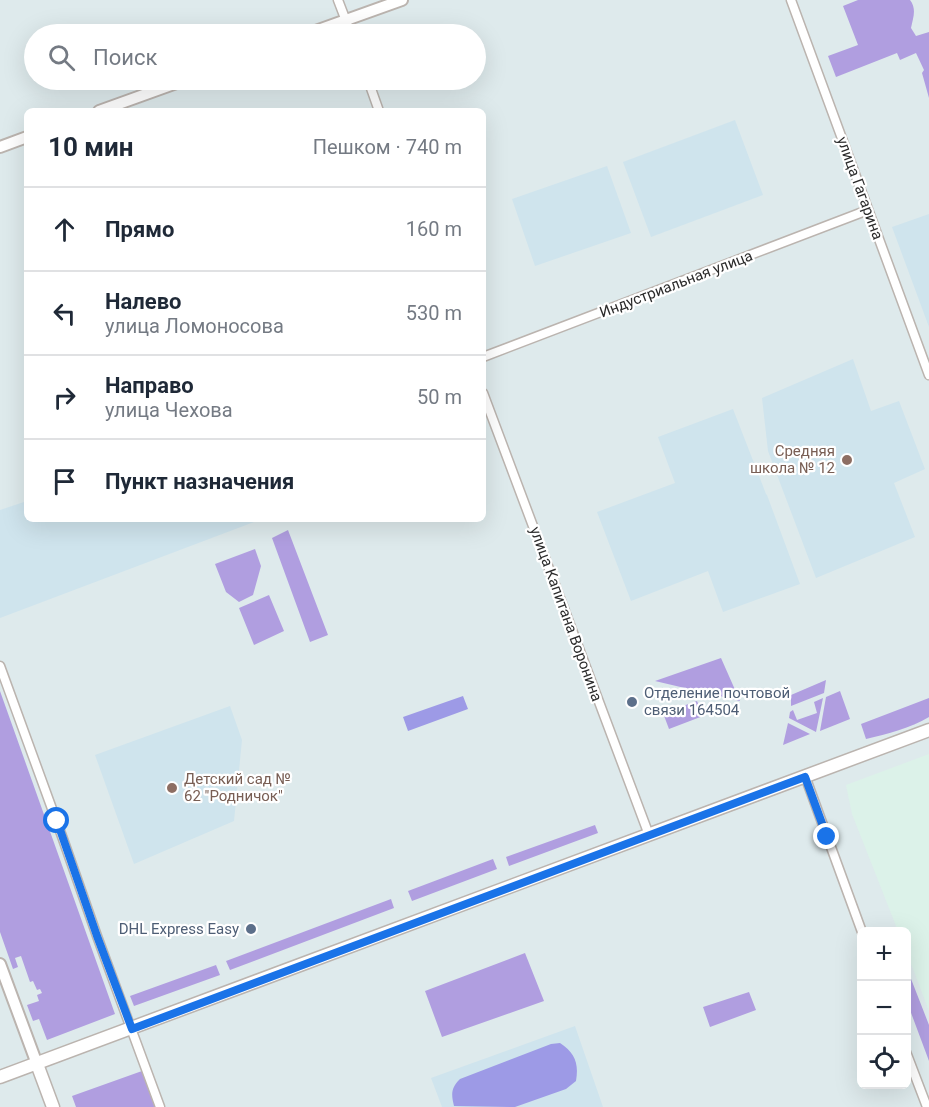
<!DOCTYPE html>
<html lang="ru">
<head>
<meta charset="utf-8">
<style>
	:root { --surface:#fff; --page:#f6f6f7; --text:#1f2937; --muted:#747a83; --line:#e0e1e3 }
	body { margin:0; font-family:Roboto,sans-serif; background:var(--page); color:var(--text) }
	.controls { position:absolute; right:18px; bottom:18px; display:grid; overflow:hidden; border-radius:9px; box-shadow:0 6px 24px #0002 }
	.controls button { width:54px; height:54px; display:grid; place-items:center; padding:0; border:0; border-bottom:2px solid var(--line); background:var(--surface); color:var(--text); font:30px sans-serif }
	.stop { position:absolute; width:18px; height:18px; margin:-14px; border:4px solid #1a73e8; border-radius:50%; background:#fff }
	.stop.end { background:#1a73e8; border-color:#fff; box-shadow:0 2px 6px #0008 }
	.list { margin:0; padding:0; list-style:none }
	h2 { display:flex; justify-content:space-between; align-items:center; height:78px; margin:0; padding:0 24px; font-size:26px }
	h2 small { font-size:20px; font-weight:400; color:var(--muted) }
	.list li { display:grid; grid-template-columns:39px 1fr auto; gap:18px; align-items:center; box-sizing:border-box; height:84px; padding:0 24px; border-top:2px solid var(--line) }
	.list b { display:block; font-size:22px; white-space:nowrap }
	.list p { margin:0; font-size:20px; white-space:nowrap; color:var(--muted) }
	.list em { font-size:20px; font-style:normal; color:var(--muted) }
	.icon { flex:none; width:33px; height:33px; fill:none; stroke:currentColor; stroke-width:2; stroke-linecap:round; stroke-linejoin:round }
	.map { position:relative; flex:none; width:929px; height:1107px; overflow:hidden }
	.search { position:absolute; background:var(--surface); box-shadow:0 6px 24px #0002; left:24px; top:24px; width:462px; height:66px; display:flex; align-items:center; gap:15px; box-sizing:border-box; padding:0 21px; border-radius:33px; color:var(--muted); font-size:22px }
	.panel { position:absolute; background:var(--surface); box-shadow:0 6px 24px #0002; left:24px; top:108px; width:462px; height:414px; border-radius:9px }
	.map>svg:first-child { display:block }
</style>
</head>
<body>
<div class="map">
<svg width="929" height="1107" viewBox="0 0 929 1107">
	<rect width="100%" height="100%" fill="#deeaec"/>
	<!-- education -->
	<path fill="#cfe4ed" d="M735 120 763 195 651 237 623 162Z
		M607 166 631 233 535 266 512 199Z
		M929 214V327L892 227Z
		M853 359 871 411 899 401 925 469 894 483 915 537 816 578 768 451 762 398Z
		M733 409 766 494 767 495 800 584 723 612 708 571 631 601 597 512 675 483 658 437Z
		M27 501V519H262L0 618V510Z
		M230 706 242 740 234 821 134 864 95 755Z
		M575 1026 603 1107H442L431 1078Z"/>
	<!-- medical -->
	<path fill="#dcf2e9" d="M929 754V1011L907 953 906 932 898 931 852 814 846 785Z"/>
	<!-- green -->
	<path fill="#b09ee0" d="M858 0H910C917 9 913 18 911 28L916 36 929 32V98L922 73 924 70 916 53 900 60 897 53 836 77 828 56 858 45 843 6Z
		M288 530 328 635 310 642 272 538Z
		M255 549 261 566 253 595 239 602 226 592 215 564Z
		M269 595 284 631 254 645 239 608Z
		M721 658 740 701 655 681Z
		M826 680 824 693 791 706V695Z
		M0 691 115 1014 47 1040 39 1019 33 1021 27 1005 39 1001 37 995 42 993 40 989 37 990 33 981 30 982 21 956 15 958 18 967 13 969 0 932Z
		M840 691 850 719 820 731 826 697Z
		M823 698 816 732 789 718 790 712 793 710 797 720 817 713 814 702Z
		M929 698V717C910 728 888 734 866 739L861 724Z
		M697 701 703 716 669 729 663 713Z
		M788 723 810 734 783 745Z
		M595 825 598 833 509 866 506 857Z
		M493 859 497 869 412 901 408 891Z
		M391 899 394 908 230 970 226 961Z
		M525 953 544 1001 442 1037 425 991Z
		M216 965 220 975 134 1006 130 996Z
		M906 966 929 1025V1061L907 1002Z
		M749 992 756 1010 710 1027 703 1007Z
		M142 1071 156 1107H76L72 1096Z"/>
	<!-- pitch -->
	<path fill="#9d9ae6" d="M463 696 468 709 408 731 403 717Z
		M560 1043C575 1053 579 1063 576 1081L566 1089 515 1107 454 1106C451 1094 451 1088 460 1079L551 1044Z"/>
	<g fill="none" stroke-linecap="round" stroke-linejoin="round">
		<defs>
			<path id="minor" d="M338 0 351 34
				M791 0 929 375
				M368 80 379 111
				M483 357 868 210
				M483 393 649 835
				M0 666 63 839 97 936 160 1107
				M805 776 862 932
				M906 1052 927 1107"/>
			<path id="tertiary" d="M307 34 402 0
				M99 111 185 80
				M0 147 27 137
				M0 964 37 1064"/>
			<path id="secondary" d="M37 1064 53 1107
				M0 1077 929 730"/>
		</defs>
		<!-- minor casing -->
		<use href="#minor" stroke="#bbb4af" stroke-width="11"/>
		<!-- tertiary casing -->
		<use href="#tertiary" stroke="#bbb4af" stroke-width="14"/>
		<!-- secondary casing -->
		<use href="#secondary" stroke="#bbb4af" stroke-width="15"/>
		<!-- minor -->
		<use href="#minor" stroke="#fff" stroke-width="8"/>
		<!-- tertiary -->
		<use href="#tertiary" stroke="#fff" stroke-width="10"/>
		<!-- secondary -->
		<use href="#secondary" stroke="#fff" stroke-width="12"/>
	</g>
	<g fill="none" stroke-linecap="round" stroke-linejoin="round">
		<!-- route -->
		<path stroke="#1a73e8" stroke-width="8" d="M57 821 97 936 132 1029 805 777 827 837"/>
	</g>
	<!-- markers -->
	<g fill="#8d6e63" stroke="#fff" stroke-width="2">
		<circle cx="847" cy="460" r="6"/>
		<circle cx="172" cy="788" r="6"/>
	</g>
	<g fill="#5c6f8a" stroke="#fff" stroke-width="2">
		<circle cx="632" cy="702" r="6"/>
		<circle cx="251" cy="929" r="6"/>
	</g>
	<g text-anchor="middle" stroke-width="4.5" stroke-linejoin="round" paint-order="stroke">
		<!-- street labels -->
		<g font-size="15" fill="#2b2b2b" stroke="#fff">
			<text transform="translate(860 188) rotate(70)" y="5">улица Гагарина</text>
			<text transform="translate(676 284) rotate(-21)" y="5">Индустриальная улица</text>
			<text transform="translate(566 614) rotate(70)" y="5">улица Капитана Воронина</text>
		</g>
		<!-- education labels -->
		<g font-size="15" fill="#785e54" stroke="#fff" text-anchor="end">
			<text x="835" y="456">Средняя<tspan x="835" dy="17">школа № 12</tspan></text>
			<text x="184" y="784" text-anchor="start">Детский сад №<tspan x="184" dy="17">62 "Родничок"</tspan></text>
		</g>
		<!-- service labels -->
		<g font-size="15" fill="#4e5e75" stroke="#fff" text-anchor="start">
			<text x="644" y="698">Отделение почтовой<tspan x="644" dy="17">связи 164504</tspan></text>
			<text x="239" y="934" text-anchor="end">DHL Express Easy</text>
		</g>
	</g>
</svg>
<div class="controls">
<button>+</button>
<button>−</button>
<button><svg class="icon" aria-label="locate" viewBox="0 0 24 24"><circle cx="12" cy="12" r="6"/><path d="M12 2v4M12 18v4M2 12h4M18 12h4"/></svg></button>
</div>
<div class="stop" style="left:57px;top:821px"></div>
<div class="stop end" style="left:827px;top:837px"></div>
<div class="search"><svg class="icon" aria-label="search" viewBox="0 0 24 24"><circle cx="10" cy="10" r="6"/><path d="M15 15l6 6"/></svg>Поиск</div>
<section class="panel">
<h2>10 мин<small>Пешком · 740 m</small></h2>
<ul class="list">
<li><svg class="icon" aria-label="ahead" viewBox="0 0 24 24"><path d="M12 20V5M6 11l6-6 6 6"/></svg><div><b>Прямо</b></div><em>160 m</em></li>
<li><svg class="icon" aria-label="left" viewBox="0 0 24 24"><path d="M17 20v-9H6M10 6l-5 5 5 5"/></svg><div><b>Налево</b><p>улица Ломоносова</p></div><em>530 m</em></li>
<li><svg class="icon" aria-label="right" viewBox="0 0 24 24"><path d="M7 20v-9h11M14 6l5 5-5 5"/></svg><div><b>Направо</b><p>улица Чехова</p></div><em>50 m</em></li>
<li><svg class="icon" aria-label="arrive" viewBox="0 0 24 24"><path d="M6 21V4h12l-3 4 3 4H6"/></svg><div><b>Пункт назначения</b></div></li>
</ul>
</section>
</div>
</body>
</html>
